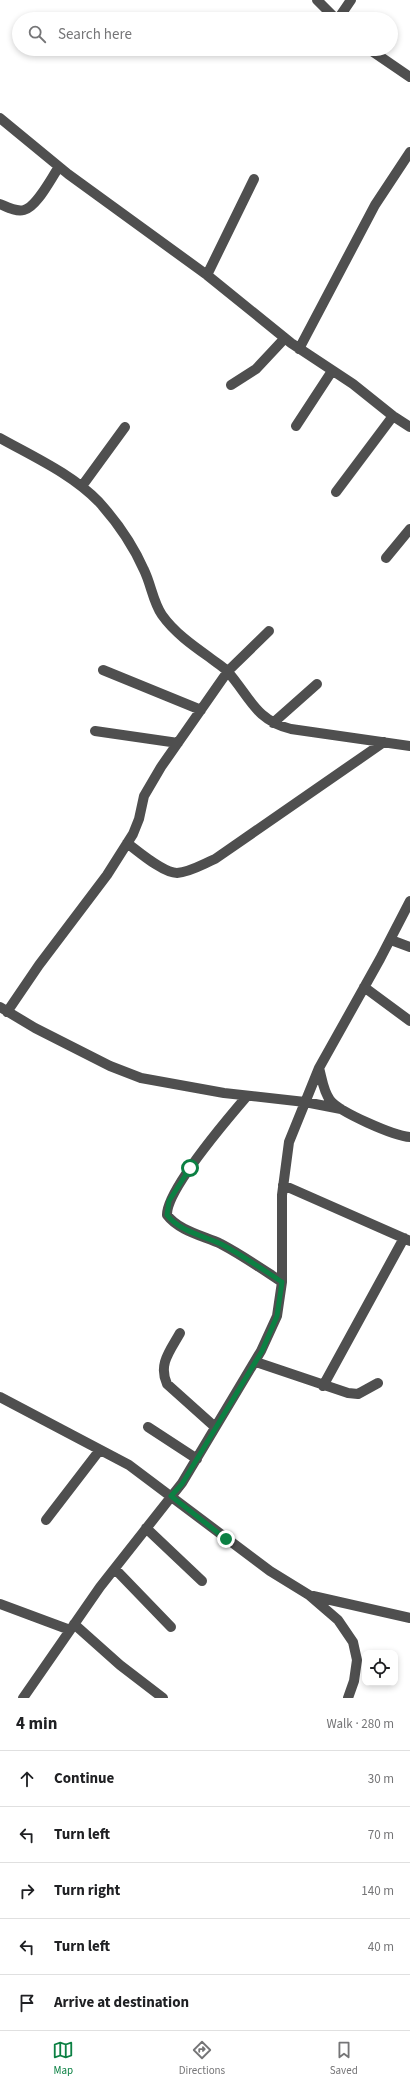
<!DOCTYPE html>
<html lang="en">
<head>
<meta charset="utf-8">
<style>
	:root { --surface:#fff; --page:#f6f6f6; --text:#202124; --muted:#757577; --line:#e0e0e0; --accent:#0b8043 }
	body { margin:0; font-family:"Source Sans 3",sans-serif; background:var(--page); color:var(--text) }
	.controls { position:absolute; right:12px; bottom:12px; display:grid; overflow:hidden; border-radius:8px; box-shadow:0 2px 6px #0003 }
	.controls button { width:36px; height:36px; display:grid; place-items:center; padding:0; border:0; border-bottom:1px solid var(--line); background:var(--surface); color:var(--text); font:20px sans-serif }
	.stop { position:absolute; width:12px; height:12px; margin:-9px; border:3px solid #0b8043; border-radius:50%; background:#fff }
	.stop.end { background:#0b8043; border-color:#fff; box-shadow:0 1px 4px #0008 }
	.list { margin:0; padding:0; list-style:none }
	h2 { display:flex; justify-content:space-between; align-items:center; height:52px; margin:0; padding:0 16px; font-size:17px }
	h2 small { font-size:13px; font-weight:400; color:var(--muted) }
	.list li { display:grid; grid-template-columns:26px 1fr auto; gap:12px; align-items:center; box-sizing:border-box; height:56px; padding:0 16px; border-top:1px solid var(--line) }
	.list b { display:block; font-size:15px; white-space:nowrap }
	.list em { font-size:13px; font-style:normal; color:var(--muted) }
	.icon { flex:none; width:22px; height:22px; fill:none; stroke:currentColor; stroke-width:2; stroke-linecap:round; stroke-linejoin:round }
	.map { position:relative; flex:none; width:410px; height:1698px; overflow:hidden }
	.search { position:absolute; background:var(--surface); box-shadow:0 2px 6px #0003; left:12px; right:12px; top:12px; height:44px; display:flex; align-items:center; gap:10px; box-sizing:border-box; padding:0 14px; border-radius:22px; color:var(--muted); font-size:15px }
	.sheet { height:332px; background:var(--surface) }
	nav { display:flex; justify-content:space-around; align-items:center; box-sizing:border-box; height:56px; border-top:1px solid var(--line); background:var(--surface); font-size:11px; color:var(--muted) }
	nav a { display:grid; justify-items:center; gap:2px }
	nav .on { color:var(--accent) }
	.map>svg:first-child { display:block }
</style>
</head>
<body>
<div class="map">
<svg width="410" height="1698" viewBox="0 0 410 1698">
	<rect width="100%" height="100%" fill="#fff"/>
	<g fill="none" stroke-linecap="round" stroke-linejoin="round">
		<!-- minor -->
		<path stroke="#4f4f4f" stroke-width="10" d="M317 0 336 19
			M338 19 351 0
			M369 49 410 77
			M0 118 68 174 207 275 291 343 353 384 393 416 410 427
			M0 204C7 207 16 212 24 210 37 207 51 178 59 167
			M207 275 254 179
			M299 349 375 205 410 152
			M231 385 256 369 285 338
			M296 426 332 371
			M0 438C34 457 72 474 99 502 117 522 133 545 144 570 151 584 153 602 162 615 174 632 192 645 209 657 215 662 223 666 228 672 250 697 255 720 291 729L410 746
			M82 486 125 427
			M336 492 393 416
			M386 558 410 529
			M103 670 201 710
			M273 723 317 684
			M95 731 178 743
			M127 843C139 852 163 873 177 873 190 872 203 864 215 859L384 742
			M391 940 410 947
			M364 987 410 1021
			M0 1007 35 1028 110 1066 141 1078 224 1093 305 1102 341 1109
			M7 1012 39 965 107 875 133 834 139 819 144 796 161 767 228 671 269 631
			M319 1068C322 1078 323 1091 330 1100 339 1112 394 1136 410 1137
			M247 1096C229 1117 166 1190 167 1215 179 1231 204 1236 221 1244 242 1255 262 1269 282 1282
			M283 1185 410 1241
			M180 1333C170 1351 158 1364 167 1384L215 1427
			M256 1362 348 1393 358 1394 378 1383
			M323 1386 404 1238
			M0 1397 129 1465 270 1571 309 1595 338 1620 353 1642 357 1660 354 1681 348 1698
			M148 1427 197 1459
			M46 1520 99 1451
			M146 1528 202 1581
			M115 1569 171 1627
			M313 1596 410 1618
			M0 1604 70 1630
			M74 1624 120 1665 163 1698
			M23 1698 100 1587 182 1483 261 1351 277 1316 282 1282V1195L289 1142 319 1068 380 959 410 901"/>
	</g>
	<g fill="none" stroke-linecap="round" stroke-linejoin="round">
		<!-- route -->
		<path stroke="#0b8043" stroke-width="5" d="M190 1168 169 1201 167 1215C179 1231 204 1236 221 1244 242 1255 262 1269 282 1282L277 1316 262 1351 191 1469 182 1484 171 1496 226 1539"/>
	</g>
</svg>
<div class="controls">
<button><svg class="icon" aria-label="locate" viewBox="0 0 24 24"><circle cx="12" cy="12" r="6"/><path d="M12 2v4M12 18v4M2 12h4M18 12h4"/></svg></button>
</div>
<div class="stop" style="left:190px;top:1168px"></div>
<div class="stop end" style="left:226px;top:1539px"></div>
<div class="search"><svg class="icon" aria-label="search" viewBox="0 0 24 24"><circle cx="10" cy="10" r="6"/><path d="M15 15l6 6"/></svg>Search here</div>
</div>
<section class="sheet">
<h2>4 min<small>Walk · 280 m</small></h2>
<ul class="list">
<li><svg class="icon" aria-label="ahead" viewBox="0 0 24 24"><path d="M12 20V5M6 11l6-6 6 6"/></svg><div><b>Continue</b></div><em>30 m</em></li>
<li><svg class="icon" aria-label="left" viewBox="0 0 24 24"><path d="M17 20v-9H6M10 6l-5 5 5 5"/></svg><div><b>Turn left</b></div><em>70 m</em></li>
<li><svg class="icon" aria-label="right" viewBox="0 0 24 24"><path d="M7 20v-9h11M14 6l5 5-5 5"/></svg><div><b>Turn right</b></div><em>140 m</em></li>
<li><svg class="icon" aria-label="left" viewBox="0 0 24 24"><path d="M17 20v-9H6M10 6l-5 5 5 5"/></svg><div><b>Turn left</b></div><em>40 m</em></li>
<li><svg class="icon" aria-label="arrive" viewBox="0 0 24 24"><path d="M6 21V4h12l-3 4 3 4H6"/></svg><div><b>Arrive at destination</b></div></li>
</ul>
</section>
<nav>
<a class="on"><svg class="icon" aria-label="map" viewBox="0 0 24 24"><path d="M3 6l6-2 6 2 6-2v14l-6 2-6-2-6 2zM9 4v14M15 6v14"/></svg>Map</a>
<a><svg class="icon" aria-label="directions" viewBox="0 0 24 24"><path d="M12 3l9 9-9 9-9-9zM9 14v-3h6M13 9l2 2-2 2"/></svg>Directions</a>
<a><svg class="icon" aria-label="saved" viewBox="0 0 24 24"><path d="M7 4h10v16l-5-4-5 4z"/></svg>Saved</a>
</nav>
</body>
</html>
